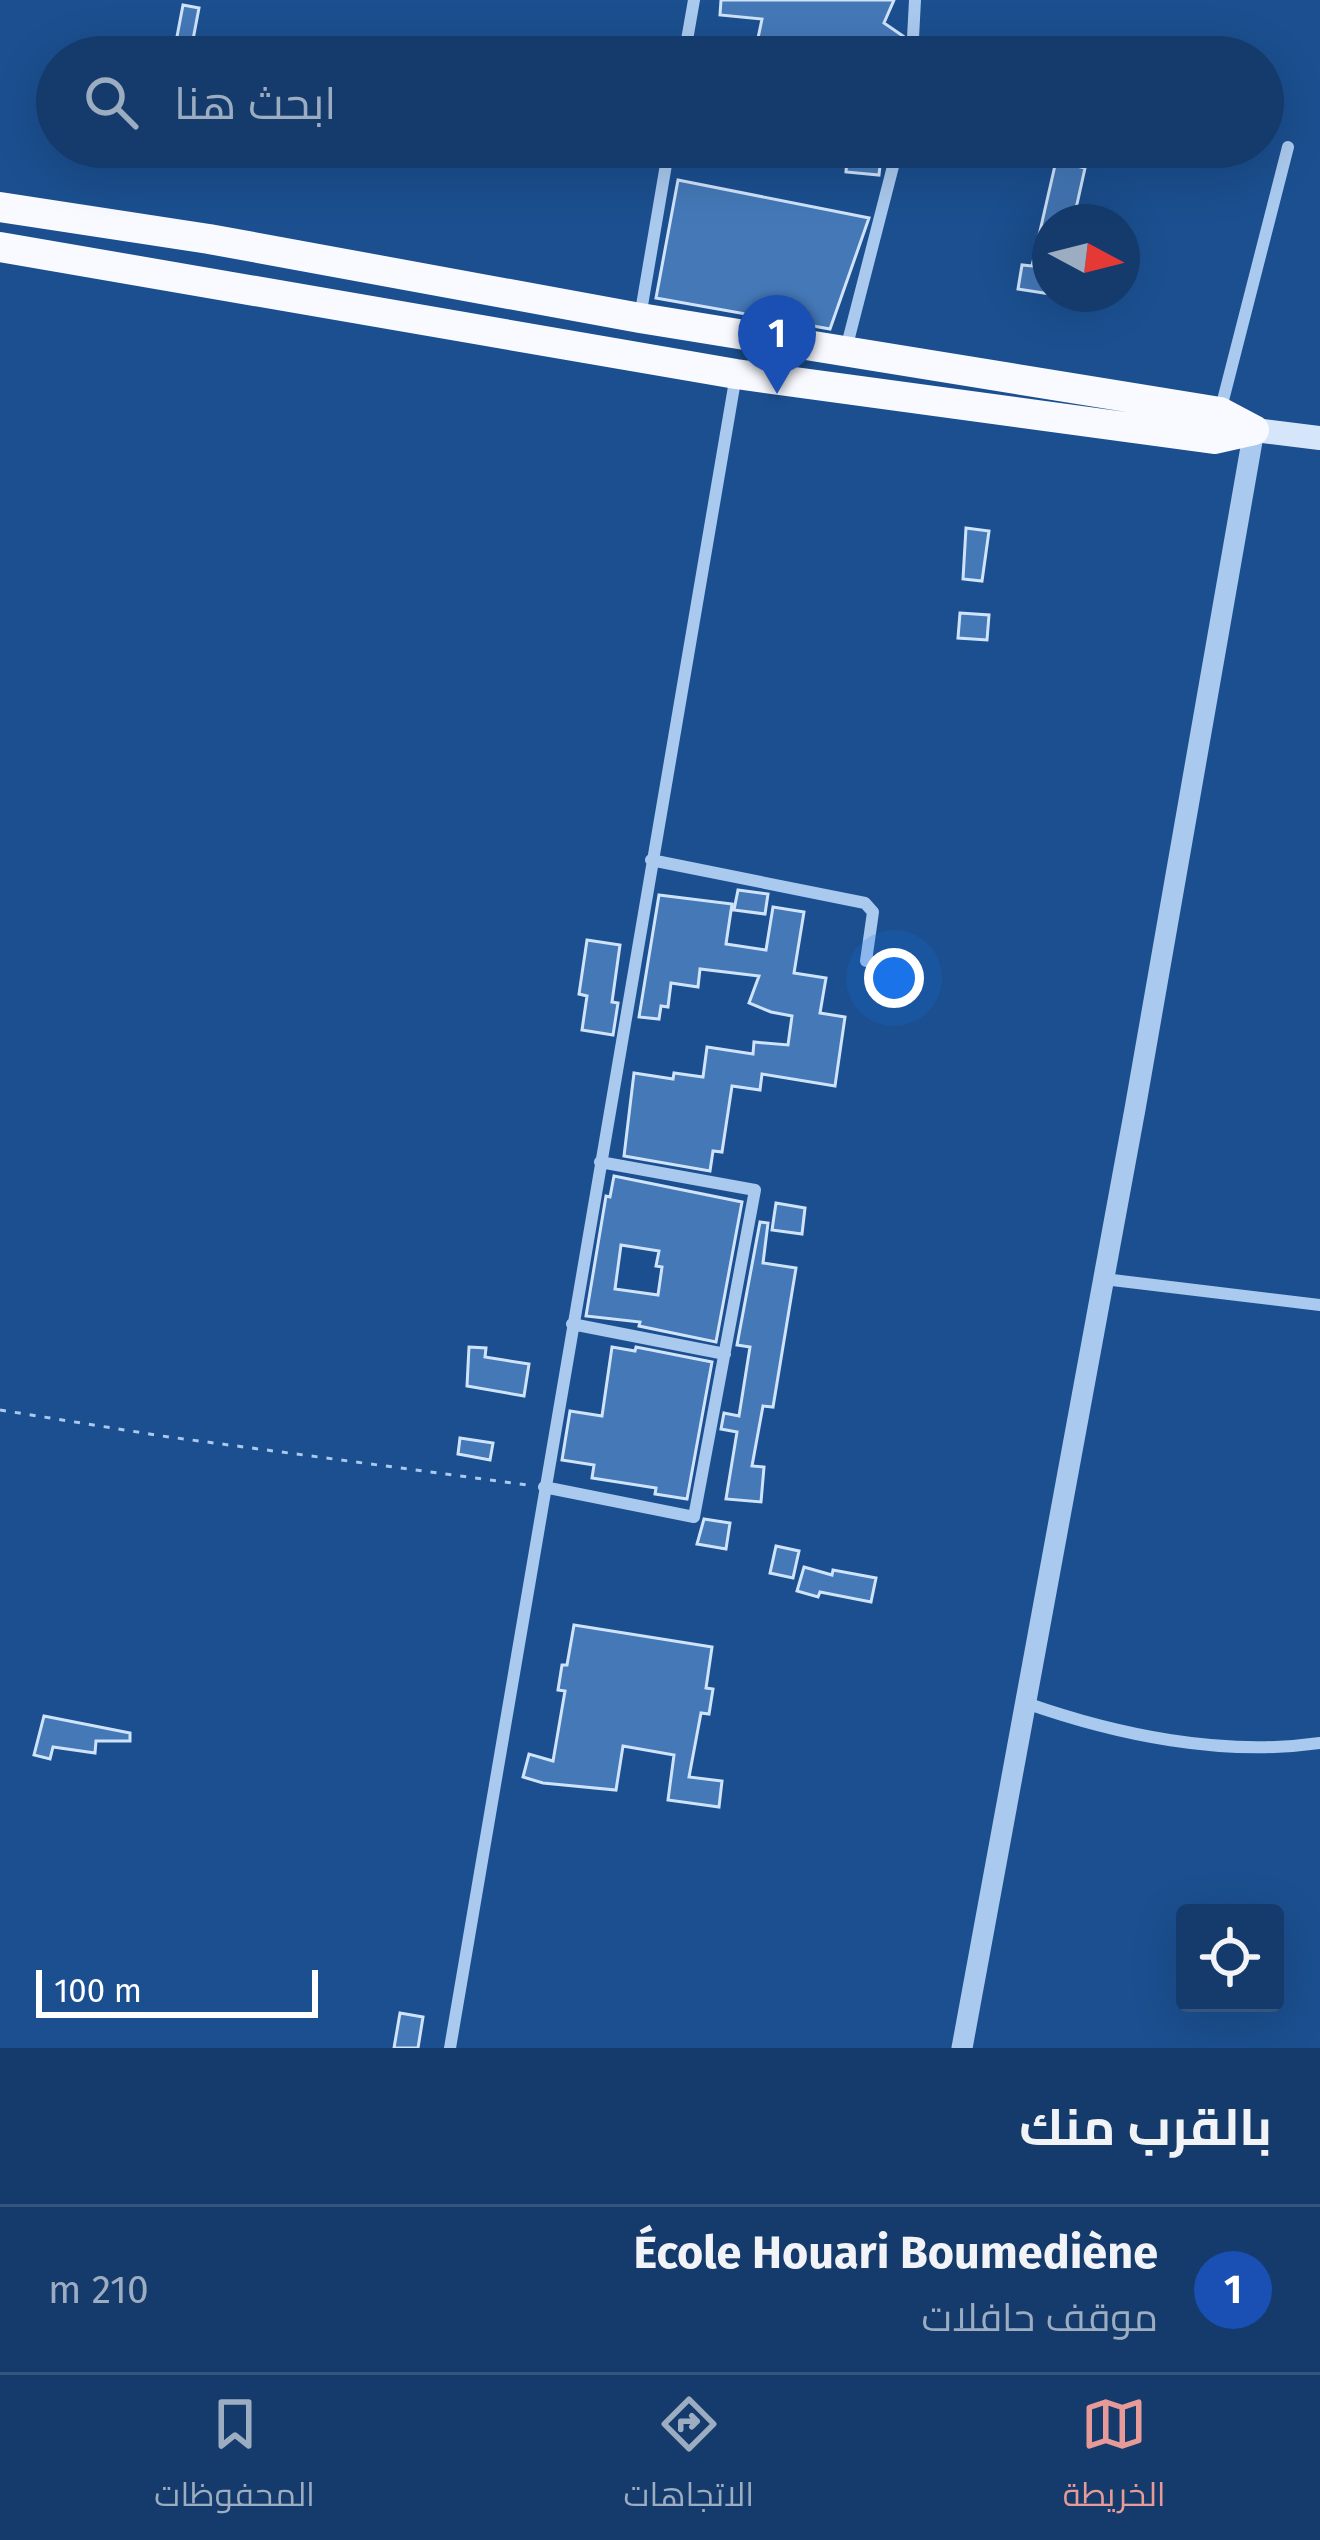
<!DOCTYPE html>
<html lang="ar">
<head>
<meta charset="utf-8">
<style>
	:root { --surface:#143b6b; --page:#214673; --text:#f1f3f6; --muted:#9dadc1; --line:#33557e; --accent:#e69b98 }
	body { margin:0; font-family:"Fira Sans",Cairo,sans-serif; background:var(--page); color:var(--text); direction:rtl }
	.controls { position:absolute; right:36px; bottom:36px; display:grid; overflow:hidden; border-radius:12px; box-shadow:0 12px 48px #0002 }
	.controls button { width:108px; height:108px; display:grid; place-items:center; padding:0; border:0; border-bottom:3px solid var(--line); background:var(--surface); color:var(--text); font:60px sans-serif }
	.compass { position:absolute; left:1032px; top:204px; width:108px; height:108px; border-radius:50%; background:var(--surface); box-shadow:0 12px 48px #0002; rotate:97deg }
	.scale { position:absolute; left:36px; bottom:30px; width:282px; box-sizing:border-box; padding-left:12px; border:6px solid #fff; border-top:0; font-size:33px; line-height:42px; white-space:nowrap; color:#fff; -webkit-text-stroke:9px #1b4f8f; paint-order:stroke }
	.you { position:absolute; left:894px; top:978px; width:42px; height:42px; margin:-30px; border:9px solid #fff; border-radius:50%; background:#1a73e8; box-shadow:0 0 0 18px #1a73e833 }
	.badge { display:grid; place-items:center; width:78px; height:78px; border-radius:50%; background:var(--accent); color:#fff; font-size:39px; font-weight:700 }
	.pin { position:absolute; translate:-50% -99px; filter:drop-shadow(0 3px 6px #0008) }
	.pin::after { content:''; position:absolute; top:63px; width:42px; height:36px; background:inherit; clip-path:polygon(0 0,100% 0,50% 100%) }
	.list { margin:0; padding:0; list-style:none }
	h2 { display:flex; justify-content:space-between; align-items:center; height:156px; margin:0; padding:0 48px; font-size:51px }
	h2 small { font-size:39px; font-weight:400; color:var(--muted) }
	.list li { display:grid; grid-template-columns:78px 1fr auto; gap:36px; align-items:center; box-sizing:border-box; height:168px; padding:0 48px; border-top:3px solid var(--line) }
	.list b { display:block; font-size:45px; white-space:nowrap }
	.list p { margin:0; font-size:39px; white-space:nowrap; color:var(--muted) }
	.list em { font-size:39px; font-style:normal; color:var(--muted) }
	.icon { flex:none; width:66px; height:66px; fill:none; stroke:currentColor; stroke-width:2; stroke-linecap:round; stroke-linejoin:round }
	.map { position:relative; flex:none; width:1320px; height:2048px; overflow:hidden; direction:ltr }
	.search { position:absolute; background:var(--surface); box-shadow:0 12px 48px #0002; left:36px; right:36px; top:36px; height:132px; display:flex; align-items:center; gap:30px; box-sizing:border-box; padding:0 42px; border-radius:66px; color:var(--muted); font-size:45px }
	.sheet { height:324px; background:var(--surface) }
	nav { display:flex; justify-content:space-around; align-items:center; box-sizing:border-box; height:168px; border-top:3px solid var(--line); background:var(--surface); font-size:33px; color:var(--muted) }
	nav a { display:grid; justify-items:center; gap:6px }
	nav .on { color:var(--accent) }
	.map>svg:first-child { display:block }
</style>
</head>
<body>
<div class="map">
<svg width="1320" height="2048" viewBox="0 0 1320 2048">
	<rect width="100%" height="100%" fill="#1b4f8f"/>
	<!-- building -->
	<path fill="#4478b7" stroke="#cfe3fa" stroke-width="3" fill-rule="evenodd" d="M721 0H894L884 23 903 36 893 57H754L762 19 720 15Z
		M183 5 199 8 191 50 175 47Z
		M848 147H882L879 175 846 172Z
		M1056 161 1085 168 1073 222H1050V294L1018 289 1022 265 1032 266Z
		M678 180 869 218 830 329 656 298Z
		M966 528 989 531 982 581 963 579Z
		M960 613 989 615 987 640 958 638Z
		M738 890 768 894 765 914 734 910Z
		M659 895 732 904 726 944 766 950 773 907 804 912 794 973 826 978 820 1013 845 1017 835 1086 762 1074 760 1090 732 1086 722 1152 713 1151 710 1171 624 1156 634 1073 673 1079 674 1073 703 1077 707 1047 753 1054 754 1042 788 1045 792 1016 771 1012 749 1003 759 976 700 969 698 987 671 983 668 1007 661 1006 659 1019 639 1017Z
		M587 940 620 945 612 1002 618 1003 613 1035 582 1030 587 996 579 994Z
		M614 1176 742 1202 716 1342 639 1326 640 1322 586 1316 606 1196 610 1197ZM621 1245 659 1251 656 1266 662 1267 658 1295 615 1289Z
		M776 1203 805 1208 802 1234 772 1230Z
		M760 1222 768 1223 763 1263 796 1268 773 1407 763 1406 752 1466 764 1467 761 1502 726 1499 737 1432 721 1429 724 1413 739 1416 750 1347 737 1345Z
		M469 1347 486 1348 485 1357 529 1364 524 1396 467 1386Z
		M612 1347 635 1351 636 1347 712 1362 687 1499 655 1494 656 1488 592 1478 594 1465 562 1460 570 1411 602 1416Z
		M460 1438 493 1443 490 1460 458 1454Z
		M704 1519 730 1523 726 1549 697 1544Z
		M776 1546 799 1551 793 1578 770 1573Z
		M804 1567 832 1575 833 1570 876 1578 871 1602 820 1592 818 1597 797 1591Z
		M574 1625 712 1647 706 1688 713 1689 709 1714 701 1713 689 1777 722 1781 719 1807 668 1800 674 1755 623 1746 616 1790 543 1783 523 1777 529 1754 553 1761 565 1691 558 1690 562 1665H567Z
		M44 1716 130 1733V1741H96L95 1753 53 1747 50 1759 34 1755Z
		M400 2013 423 2017 418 2048H394Z"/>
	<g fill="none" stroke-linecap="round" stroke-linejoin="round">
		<!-- path -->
		<path stroke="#a9c9ee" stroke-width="3" stroke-dasharray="6 9" stroke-linecap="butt" d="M0 1410 162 1436 527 1485"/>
		<!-- minor -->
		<path stroke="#a9c9ee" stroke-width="12" d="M684 57 694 0
			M912 57 915 0
			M640 317 669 147
			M846 349 898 147
			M1220 412 1288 147
			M651 860 865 903 873 912 866 961 894 967
			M1104 1279 1320 1305
			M572 1324 725 1354
			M544 1487 694 1517 755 1190 600 1162
			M1026 1703C1117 1735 1223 1757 1320 1743
			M450 2048 736 375"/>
		<!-- tertiary -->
		<path stroke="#a9c9ee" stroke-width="21" d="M962 2048 1135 1109 1254 430"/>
		<!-- secondary -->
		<path stroke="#d6e6fa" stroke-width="24" d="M1254 430 1320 438"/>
		<!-- trunk -->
		<path stroke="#f8faff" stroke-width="30" d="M0 207 209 239 640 318 1220 412 1254 430
			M0 247 736 374 1214 439 1254 430"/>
	</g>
</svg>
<div class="controls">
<button><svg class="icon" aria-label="locate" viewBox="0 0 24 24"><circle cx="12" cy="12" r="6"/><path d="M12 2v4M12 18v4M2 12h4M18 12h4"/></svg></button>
</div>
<svg class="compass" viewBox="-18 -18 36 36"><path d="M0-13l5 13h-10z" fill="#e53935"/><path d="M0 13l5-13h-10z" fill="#9dadc1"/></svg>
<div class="scale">100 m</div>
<div class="you"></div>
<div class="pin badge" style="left:777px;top:394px;background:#1a4fb4">1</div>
<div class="search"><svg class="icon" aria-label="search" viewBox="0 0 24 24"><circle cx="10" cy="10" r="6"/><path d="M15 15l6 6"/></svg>ابحث هنا</div>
</div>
<section class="sheet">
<h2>بالقرب منك<small></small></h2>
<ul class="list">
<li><span class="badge" style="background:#1a4fb4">1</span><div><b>École Houari Boumediène</b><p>موقف حافلات</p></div><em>210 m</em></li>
</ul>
</section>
<nav>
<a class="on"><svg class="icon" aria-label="map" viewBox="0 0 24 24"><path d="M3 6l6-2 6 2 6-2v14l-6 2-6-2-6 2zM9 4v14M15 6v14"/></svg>الخريطة</a>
<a><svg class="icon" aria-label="directions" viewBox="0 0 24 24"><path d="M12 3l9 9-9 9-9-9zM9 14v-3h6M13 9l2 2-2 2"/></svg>الاتجاهات</a>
<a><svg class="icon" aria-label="saved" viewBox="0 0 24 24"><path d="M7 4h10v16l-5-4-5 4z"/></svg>المحفوظات</a>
</nav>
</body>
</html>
